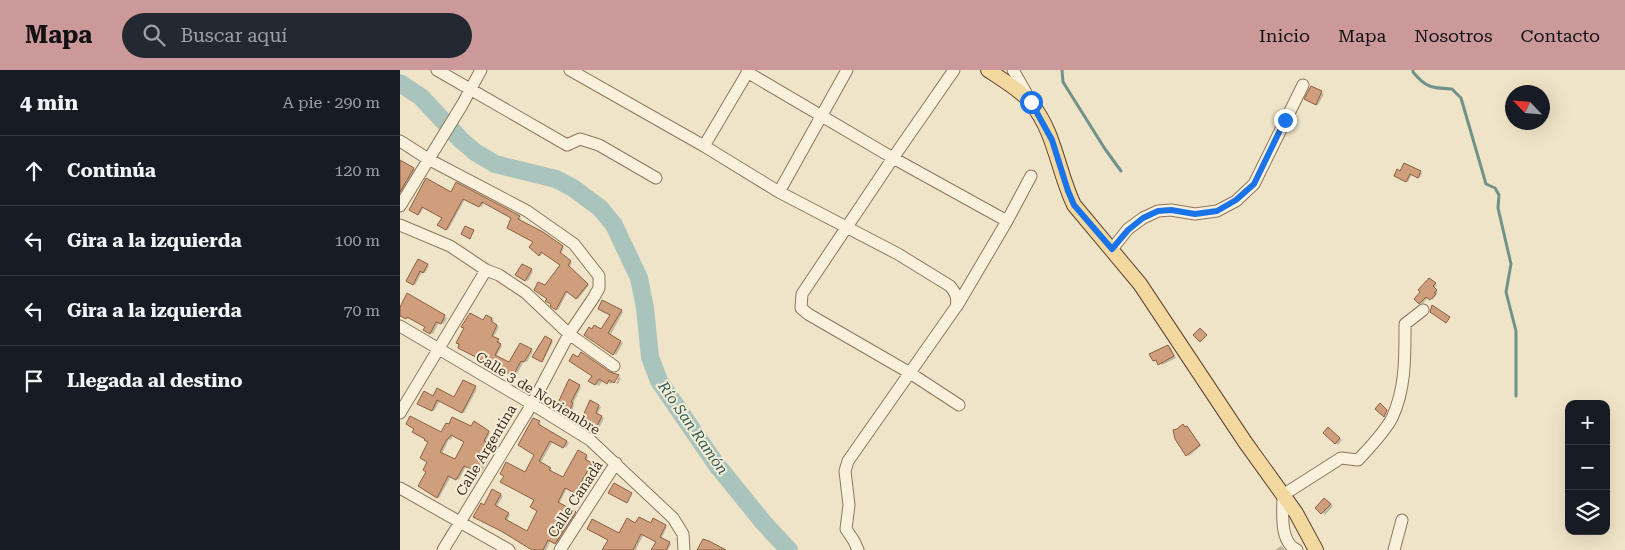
<!DOCTYPE html>
<html lang="es">
<head>
<meta charset="utf-8">
<style>
	:root { --surface:#171b24; --page:#242831; --text:#f1f3f6; --muted:#9ea1a6; --line:#363941; --accent:#cc999b }
	body { margin:0; font-family:"Roboto Serif",serif; background:var(--page); color:var(--text) }
	.controls { position:absolute; right:15px; bottom:15px; display:grid; overflow:hidden; border-radius:10px; box-shadow:0 5px 20px #0002 }
	.controls button { width:45px; height:45px; display:grid; place-items:center; padding:0; border:0; border-bottom:1px solid var(--line); background:var(--surface); color:var(--text); font:25px sans-serif }
	.compass { position:absolute; left:1105px; top:15px; width:45px; height:45px; border-radius:50%; background:var(--surface); box-shadow:0 5px 20px #0002; rotate:296deg }
	.stop { position:absolute; width:15px; height:15px; margin:-11px; border:4px solid #1a73e8; border-radius:50%; background:#fff }
	.stop.end { background:#1a73e8; border-color:#fff; box-shadow:0 1px 5px #0008 }
	.list { margin:0; padding:0; list-style:none }
	h2 { display:flex; justify-content:space-between; align-items:center; height:65px; margin:0; padding:0 20px; font-size:21px }
	h2 small { font-size:16px; font-weight:400; color:var(--muted) }
	.list li { display:grid; grid-template-columns:32px 1fr auto; gap:15px; align-items:center; box-sizing:border-box; height:70px; padding:0 20px; border-top:1px solid var(--line) }
	.list b { display:block; font-size:19px; white-space:nowrap }
	.list em { font-size:16px; font-style:normal; color:var(--muted) }
	.icon { flex:none; width:28px; height:28px; fill:none; stroke:currentColor; stroke-width:2; stroke-linecap:round; stroke-linejoin:round }
	.map { position:relative; flex:none; width:1225px; height:480px; overflow:hidden }
	header { display:flex; align-items:center; gap:30px; box-sizing:border-box; height:70px; padding:0 25px; background:var(--accent); color:#111 }
	header strong { font-size:24px }
	nav { display:flex; gap:28px; margin-inline-start:auto; font-size:18px }
	.search { width:350px; height:45px; background:var(--page); display:flex; align-items:center; gap:12px; box-sizing:border-box; padding:0 18px; border-radius:28px; color:var(--muted); font-size:19px }
	main { display:flex }
	aside { flex:1; background:var(--surface) }
	.map>svg:first-child { display:block }
</style>
</head>
<body>
<header>
<strong>Mapa</strong>
<div class="search"><svg class="icon" aria-label="search" viewBox="0 0 24 24"><circle cx="10" cy="10" r="6"/><path d="M15 15l6 6"/></svg>Buscar aquí</div>
<nav><a>Inicio</a><a>Mapa</a><a>Nosotros</a><a>Contacto</a></nav>
</header>
<main>
<aside>
<h2>4 min<small>A pie · 290 m</small></h2>
<ul class="list">
<li><svg class="icon" aria-label="ahead" viewBox="0 0 24 24"><path d="M12 20V5M6 11l6-6 6 6"/></svg><div><b>Continúa</b></div><em>120 m</em></li>
<li><svg class="icon" aria-label="left" viewBox="0 0 24 24"><path d="M17 20v-9H6M10 6l-5 5 5 5"/></svg><div><b>Gira a la izquierda</b></div><em>100 m</em></li>
<li><svg class="icon" aria-label="left" viewBox="0 0 24 24"><path d="M17 20v-9H6M10 6l-5 5 5 5"/></svg><div><b>Gira a la izquierda</b></div><em>70 m</em></li>
<li><svg class="icon" aria-label="arrive" viewBox="0 0 24 24"><path d="M6 21V4h12l-3 4 3 4H6"/></svg><div><b>Llegada al destino</b></div></li>
</ul>
</aside>
<div class="map">
<svg width="1225" height="480" viewBox="0 0 1225 480">
	<rect width="100%" height="100%" fill="#f0e4c8"/>
	<!-- shadow -->
	<path fill="#0003" fill-rule="evenodd" d="M911 17 924 24 918 35 906 29Z
		M2 93 16 100 0 126V96Z
		M1005 94 1022 103 1020 108 1012 104 1008 112 995 106 1001 103Z
		M56 114 121 148 119 151 145 164 164 178 161 183 172 193 169 197 189 215 178 229 168 221 158 240 154 237 148 228 145 217 162 195 143 182 141 186 131 177 135 172 113 148 84 132 82 137 65 129 48 160 39 155 43 147 24 137 20 144 11 139 51 124Z
		M19 191 29 196 25 203 23 201 15 215 8 211Z
		M122 195 133 201 128 211 117 205Z
		M1029 210 1037 215 1034 218 1038 222 1033 230 1029 227 1022 234 1020 233Z
		M8 225 47 248 44 254 39 252 33 264 25 260 27 257 10 248 9 249 0 245V238Z
		M203 232 223 242 210 266 223 273 216 285 186 264 193 260 202 261 212 245Z
		M86 246 94 250 92 253 99 257 93 268 100 272 99 274 102 276 96 287 109 294 120 274 133 281 127 292 124 291 116 306 93 293 84 251Z
		M146 268 153 272 143 291 134 286Z
		M768 276 771 278 776 288 762 295 758 291 754 290Z
		M210 304 213 311 211 314 203 310 199 316 190 311Z
		M219 307 221 308 218 314 216 313Z
		M169 311 181 317 173 334 174 335 172 341 158 334Z
		M64 312 77 319 64 343 40 331 34 341 19 333 34 328 55 329Z
		M191 332 201 337 197 345 204 348 198 360 190 356Z
		M133 349 141 354 139 357 169 373 166 378 153 371 140 394 152 400 151 402 164 409 179 382 188 387 186 391 193 395 177 423 167 418 159 434 177 445 158 474 151 470 146 480H135L84 436 93 421 103 426 96 438 110 445 107 451 127 462 139 441 125 404 136 384Z
		M74 353 90 363 85 373 95 378 81 403 66 396 59 410 51 406 39 428 20 416 28 402 42 364 72 358ZM53 365 65 372 55 391 42 384 49 369 51 370Z
		M787 357 801 376 789 386 776 369Z
		M931 360 942 370 938 375 935 373Z
		M927 431 933 436 925 445 917 438Z
		M253 450 267 457 261 469 271 474 268 480H253L257 472 244 464 236 479 237 480H204L219 465 236 454 251 455Z
		M881 476 885 480H875Z"/>
	<g fill="none" stroke-linecap="round" stroke-linejoin="round">
		<!-- stream -->
		<path stroke="#6f938a" stroke-width="3" d="M662 0 663 12 705 79 721 101
			M1013 0V2C1026 18 1032 18 1052 19L1061 28 1086 114 1095 118 1099 125 1098 138 1111 194 1106 222 1116 261V326"/>
		<!-- river -->
		<path stroke="#a9c4bc" stroke-width="18" d="M0 13 21 27 61 70 75 82 95 94 156 109 173 118 200 138 214 155 239 208 245 238 250 287 259 311 316 394 363 452 389 480"/>
	</g>
	<!-- building -->
	<path fill="#cf9f7d" stroke="#8d5f41" fill-rule="evenodd" d="M911 16 922 21 916 35 904 29Z
		M0 90 14 98 0 122Z
		M1004 93 1021 101 1018 108 1010 104 1006 112 994 106 997 99 1000 101Z
		M26 108 51 122 56 112 120 146 118 149 143 162 163 176 160 182 171 191 168 195 188 214 176 229 166 221 156 240 150 236 151 234 145 231 147 229 134 220 138 212 145 215 160 195 141 182 139 186 129 177 133 172 107 158 111 148 82 132 79 137 63 129 46 160 37 155 42 148 22 137 18 145 9 140Z
		M65 156 74 160 70 169 61 164Z
		M18 189 28 194 23 203 20 201 13 215 6 211Z
		M122 194 132 199 125 211 115 205Z
		M1029 208 1036 213 1033 216 1037 220 1034 223 1036 224 1030 230 1026 227 1019 234 1014 229 1020 222 1018 220Z
		M7 223 45 245 41 254 36 252 30 264 23 260 25 257 7 247 6 249 0 246V237Z
		M202 230 222 240 208 263 221 271 213 285 184 265 189 257 192 259 194 255 201 259 210 245 198 239Z
		M1032 235 1050 247 1046 253 1030 242Z
		M70 243 83 250 86 245 92 248 91 251 97 255 92 266 99 269 97 272 101 274 95 285 109 292 120 273 132 279 124 292 121 291 113 306 58 278 59 274 56 273 64 258 61 257Z
		M800 258 807 265 800 272 793 265Z
		M145 266 152 270 142 292 132 287Z
		M768 275 774 286 758 295 756 290 753 291 749 284Z
		M181 282 210 302 219 305 214 313 209 310 207 314 199 309 195 315 188 311 192 306 169 291 173 284 178 287Z
		M169 309 180 315 171 332 173 333 169 341 157 335Z
		M63 310 76 316 62 343 37 330 32 341 17 334 24 321 33 326 37 318 54 327Z
		M190 330 199 335 196 343 202 346 195 360 189 356 190 353 182 348Z
		M980 333 987 340 984 347 975 339Z
		M10 346 41 362 46 353 49 354 52 347 71 356 74 351 89 361 84 371 94 376 78 403 64 396 56 410 48 406 37 428 18 416 26 402 23 400 27 392 20 388 28 372 24 370 25 369 12 362 14 359 6 354ZM51 365 64 372 55 389 40 382 47 369H48Z
		M133 348 140 351 138 354 167 371 163 378 150 371 139 391 151 398 149 400 163 407 178 380 187 385 185 389 192 393 175 423 165 418 158 432 176 442 155 474 148 470 143 480H132L101 461 73 447 81 433 84 435 92 419 101 424 95 435 109 443 105 449 127 461 137 441 130 437 134 430 100 412 104 406 100 404 106 392 125 402 134 385 118 375Z
		M783 354 785 357 787 356 800 375 786 386 775 369 773 360 777 359Z
		M928 357 940 368 935 374 923 363Z
		M214 413 232 423 227 433 208 423Z
		M924 428 931 434 921 444 915 438Z
		M239 447 251 453 253 448 266 455 260 467 270 472 266 480H251L256 472 241 464 233 480H202L208 470 187 459 192 449 219 463 227 448 235 453Z
		M303 469 309 471 326 480H297Z"/>
	<g fill="none" stroke-linecap="round" stroke-linejoin="round">
		<defs>
			<path id="minor" d="M37 0 167 75 180 69 199 75 256 108
				M170 0 304 76 379 122 498 184 550 216C556 223 558 228 556 237L448 391 445 401 449 435 446 459 454 471 458 480
				M554 0 493 88 402 224 401 238 408 244 510 303 559 335
				M613 0 629 28
				M347 2 493 88 607 151
				M0 71 28 89 127 141 174 174 199 206V218L194 227 169 264 132 334 43 480
				M304 76 349 0
				M379 122 447 0
				M0 136 62 35 81 0
				M0 155 50 176 86 200 99 205 126 223 169 264 214 296
				M712 179 728 159 743 148 758 141 771 140 795 144 817 141 836 131 854 114 903 15
				M557 236 607 151 631 106
				M0 256 132 334 190 370 273 448 283 464 284 480
				M0 343 86 200
				M0 418 109 480
				M160 480 216 393
				M897 480C879 472 883 442 883 425L941 388 958 390C970 377 984 363 992 348 1006 318 1005 286 1005 254L1023 240
				M994 480 1002 450"/>
			<path id="major" d="M588 0C600 8 623 22 631 33 655 62 658 102 674 135L740 214 845 372 896 443 916 480"/>
		</defs>
		<!-- minor casing -->
		<use href="#minor" stroke="#8d765c" stroke-width="13"/>
		<!-- major casing -->
		<use href="#major" stroke="#5b4430" stroke-width="16"/>
		<!-- minor -->
		<use href="#minor" stroke="#faf1dc" stroke-width="11"/>
		<!-- major -->
		<use href="#major" stroke="#f3d9a0" stroke-width="14"/>
	</g>
	<g fill="none" stroke-linecap="round" stroke-linejoin="round">
		<!-- route -->
		<path stroke="#1a73e8" stroke-width="6" d="M631 32 652 70 668 121 674 135 712 179 728 160 743 148 758 141 771 140 795 144 817 141 836 130 854 114 885 50"/>
	</g>
	<g text-anchor="middle" stroke-width="4" stroke-linejoin="round" paint-order="stroke">
		<!-- street labels -->
		<g font-size="14" fill="#3d2e20" stroke="#f7eed8">
			<text transform="translate(138 323) rotate(32)" y="5">Calle 3 de Noviembre</text>
			<text transform="translate(86 380) rotate(-59)" y="5">Calle Argentina</text>
			<text transform="translate(175 429) rotate(-57)" y="5">Calle Canadá</text>
		</g>
		<!-- water labels -->
		<g font-size="15" font-style="italic" fill="#2f5d5a" stroke="#f7eed8">
			<text transform="translate(293 358) rotate(55)" y="5">Río San Ramón</text>
		</g>
	</g>
</svg>
<div class="controls">
<button>+</button>
<button>−</button>
<button><svg class="icon" aria-label="layers" viewBox="0 0 24 24"><path d="M12 4l9 5-9 5-9-5zM3 14l9 5 9-5"/></svg></button>
</div>
<svg class="compass" viewBox="-18 -18 36 36"><path d="M0-13l5 13h-10z" fill="#e53935"/><path d="M0 13l5-13h-10z" fill="#9ea1a6"/></svg>
<div class="stop" style="left:631px;top:32px"></div>
<div class="stop end" style="left:885px;top:50px"></div>
</div>
</main>
</body>
</html>
